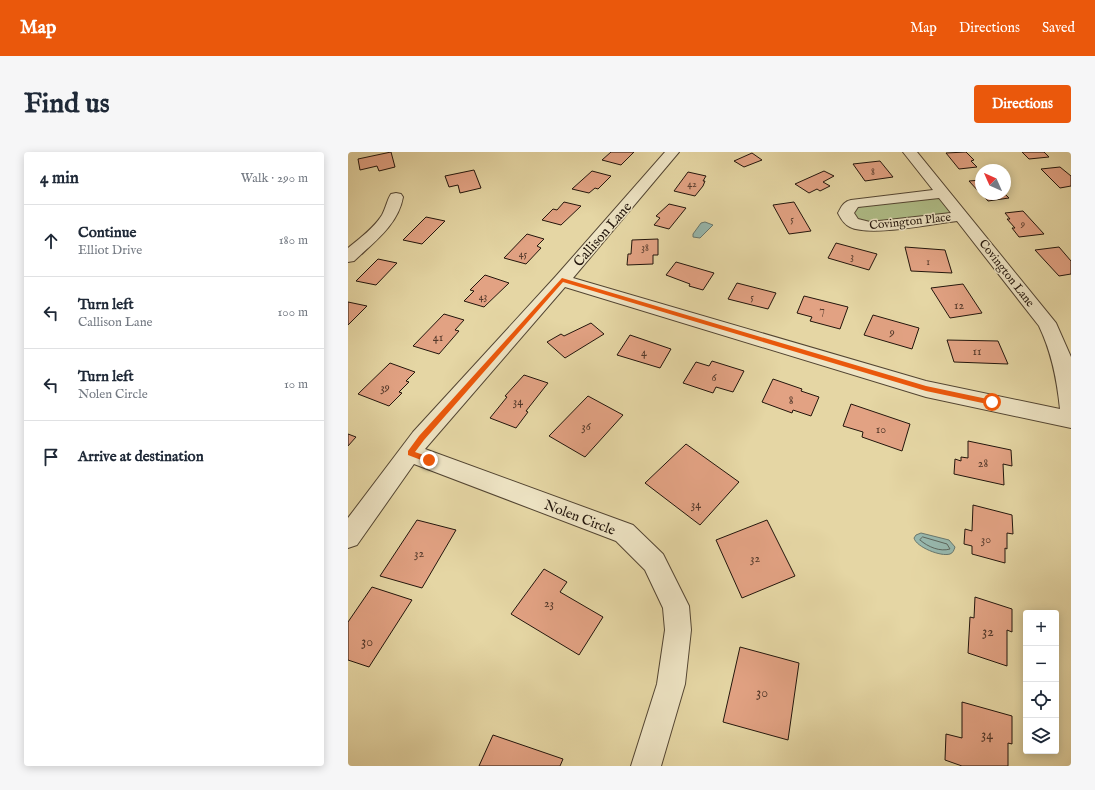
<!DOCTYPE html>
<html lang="en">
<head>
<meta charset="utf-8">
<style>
	:root { --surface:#fff; --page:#f6f6f7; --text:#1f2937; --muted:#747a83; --line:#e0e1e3; --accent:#ea580c }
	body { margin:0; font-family:"IM FELL English",serif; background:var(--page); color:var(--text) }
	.controls { position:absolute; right:12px; bottom:12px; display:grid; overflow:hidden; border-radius:4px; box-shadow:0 2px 10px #0003 }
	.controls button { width:36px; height:36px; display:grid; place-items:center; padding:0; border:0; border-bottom:1px solid var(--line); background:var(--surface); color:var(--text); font:20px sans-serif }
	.compass { position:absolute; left:627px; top:12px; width:36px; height:36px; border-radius:50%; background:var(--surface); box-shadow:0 2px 10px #0003; rotate:315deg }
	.stop { position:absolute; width:12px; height:12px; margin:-9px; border:3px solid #ea580c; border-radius:50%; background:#fff }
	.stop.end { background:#ea580c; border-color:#fff; box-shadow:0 1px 4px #0008 }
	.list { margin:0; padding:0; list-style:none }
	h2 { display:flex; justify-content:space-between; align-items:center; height:52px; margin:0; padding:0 16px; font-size:17px }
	h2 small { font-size:13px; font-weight:400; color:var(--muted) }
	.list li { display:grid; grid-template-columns:26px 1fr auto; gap:12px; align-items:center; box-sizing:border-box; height:72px; padding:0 16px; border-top:1px solid var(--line) }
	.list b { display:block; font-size:15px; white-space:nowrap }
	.list p { margin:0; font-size:13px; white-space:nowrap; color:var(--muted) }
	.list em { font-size:13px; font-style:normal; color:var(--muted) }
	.icon { flex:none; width:22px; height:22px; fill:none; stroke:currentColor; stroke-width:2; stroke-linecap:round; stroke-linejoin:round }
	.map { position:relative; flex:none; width:723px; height:614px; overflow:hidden; border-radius:4px }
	header { display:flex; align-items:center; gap:24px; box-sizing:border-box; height:56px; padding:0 20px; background:var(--accent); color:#fff }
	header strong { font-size:19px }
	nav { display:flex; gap:22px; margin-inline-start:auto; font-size:14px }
	.intro { display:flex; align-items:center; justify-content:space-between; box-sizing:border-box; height:96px; padding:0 24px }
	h1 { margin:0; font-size:28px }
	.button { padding:10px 18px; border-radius:4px; background:var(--accent); color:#fff; font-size:14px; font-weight:700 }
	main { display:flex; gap:24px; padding:0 24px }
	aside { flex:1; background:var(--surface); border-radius:4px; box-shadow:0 2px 10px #0003 }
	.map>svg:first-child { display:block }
</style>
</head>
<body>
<header>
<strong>Map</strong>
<nav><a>Map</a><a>Directions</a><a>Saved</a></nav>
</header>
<div class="intro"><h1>Find us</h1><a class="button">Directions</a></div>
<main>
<aside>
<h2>4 min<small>Walk · 290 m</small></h2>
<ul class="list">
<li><svg class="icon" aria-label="ahead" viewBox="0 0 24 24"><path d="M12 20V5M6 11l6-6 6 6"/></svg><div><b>Continue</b><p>Elliot Drive</p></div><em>180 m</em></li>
<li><svg class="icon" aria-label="left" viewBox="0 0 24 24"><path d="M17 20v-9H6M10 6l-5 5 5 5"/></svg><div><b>Turn left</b><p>Callison Lane</p></div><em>100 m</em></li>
<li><svg class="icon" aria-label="left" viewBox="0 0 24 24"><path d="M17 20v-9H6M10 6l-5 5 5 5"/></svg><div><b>Turn left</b><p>Nolen Circle</p></div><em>10 m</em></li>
<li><svg class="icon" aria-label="arrive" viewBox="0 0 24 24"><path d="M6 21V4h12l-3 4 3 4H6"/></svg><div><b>Arrive at destination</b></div></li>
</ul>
</aside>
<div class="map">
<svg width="723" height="614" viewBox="0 0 723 614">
	<rect width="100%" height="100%" fill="#e5d6a4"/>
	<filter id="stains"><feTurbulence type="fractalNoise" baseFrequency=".005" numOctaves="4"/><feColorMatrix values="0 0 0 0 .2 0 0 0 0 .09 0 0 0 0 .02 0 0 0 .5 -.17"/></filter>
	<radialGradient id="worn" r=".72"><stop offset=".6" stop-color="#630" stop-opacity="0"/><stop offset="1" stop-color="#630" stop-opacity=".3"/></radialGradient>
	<!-- green -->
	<path fill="#b0bf89" stroke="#696a4a" d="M595 41 614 64 514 74 499 57Z"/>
	<!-- water -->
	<path fill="#97b8ae" stroke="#68776d" d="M357 70 365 73 352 86 345 85V82L353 71Z
		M573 381 601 388 607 395C606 398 605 401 602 402 593 405 568 395 566 386L568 383Z"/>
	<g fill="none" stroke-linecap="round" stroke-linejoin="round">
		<!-- shore -->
		<path stroke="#5c665d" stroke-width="1" d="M575 385 599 392 602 397C592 400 580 395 572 388Z"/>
	</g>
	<!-- building -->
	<path fill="#e2a283" stroke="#22150c" d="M43 0 47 15 31 19 29 14 12 18 10 7Z
		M263 0H286L273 13 254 8Z
		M618 0 626 8 623 9 629 15 611 17 598 1Z
		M674 0H696L701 5 681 7Z
		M404 1 414 8 396 15 386 9Z
		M532 9 545 25 517 29 505 12Z
		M712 15 723 24V34L712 36 693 17Z
		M126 18 133 36 112 41 110 33 101 35 97 24Z
		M244 19 263 24 250 37 247 36 241 41 224 37Z
		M476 19 486 24 475 30 482 34 472 39 469 37 461 41 447 32Z
		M340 20 358 24 355 29H357L355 34 347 44 326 39Z
		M633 28V41H632L621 29Z
		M634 42H657L661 46 640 49Z
		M216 50 233 54 213 73 194 68 205 57 209 58Z
		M446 50 463 79 441 82 425 53Z
		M321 52 338 56 321 77 306 73 312 66 308 64Z
		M675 59 696 82 671 85 664 76H667L659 67H662L657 61Z
		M78 65 97 69 74 92 55 88Z
		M179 82 196 87 189 94 193 96 178 112 156 106Z
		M310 87V103H305V112L279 113 280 102H283L284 88Z
		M488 91 529 102 521 118 480 106Z
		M557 95 597 98 604 121 563 119Z
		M711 95 723 109V122L711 124 687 98Z
		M30 107 49 111 28 133 8 129Z
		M328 110 366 121 355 138 341 134 342 132 318 123Z
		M137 123 161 131 136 155 116 149 126 139 122 138Z
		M389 131 428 141 420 157 380 147Z
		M615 132 634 161 602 166 583 136Z
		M456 144 500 155 492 177 462 169 464 165 449 161Z
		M0 150 19 154 0 173Z
		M96 162 116 168 107 178 111 179 91 202 65 194Z
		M525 163 571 176 564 197 516 183Z
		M243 171 256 182 217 206 199 190 213 182 216 184Z
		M282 183 323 197 312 216 269 203Z
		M599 188 650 189 660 212 606 210Z
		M364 209 396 219 385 240 368 235 365 241 335 231 348 210 361 214Z
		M42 211 67 220 58 229 61 230 51 240 54 241 41 254 10 242Z
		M176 223 200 231 178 259 180 260 168 276 142 266 159 245 157 244Z
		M425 227 454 237 453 239 471 245 463 264 445 258 444 261 414 250Z
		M240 244 275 263 237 305 201 284Z
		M503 252 562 272 554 299 514 285 515 280 495 274Z
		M0 282 8 285 0 294Z
		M620 289 663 298 664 314 655 312 656 333 606 322 607 307 613 309V305L620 306Z
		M338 292 391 330 352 373 297 331Z
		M625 353 664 363 665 382 659 381V397L657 396V411L624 402V394L616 392 617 377 624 379Z
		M69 368 108 378 74 436 32 424Z
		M419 368 447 424 394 446 368 388Z
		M196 417 219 430 212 440 255 465 231 503 163 462Z
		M24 435 64 448 21 515 0 508V470Z
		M627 445 664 457V480L659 478V514L620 501 622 465 626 466Z
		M392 495 451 511 440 588 375 570Z
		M614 550 664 564V592L660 591V614H614L597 608 598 582 614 586Z
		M145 583 215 607 212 614H131Z"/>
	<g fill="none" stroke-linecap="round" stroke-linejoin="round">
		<defs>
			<path id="minor" d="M317 0H331L225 126 578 229 712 257C709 228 704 201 691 174L609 69C584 72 522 85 502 75 496 72 493 67 490 61 494 54 495 50 503 48L585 38 555 0H569L708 171 723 205V276L578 245 217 135 77 297 285 373 315 402 341 454 343 478 337 532 313 614H283L309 532 317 478 315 456 297 418 268 389 66 312 9 393 0 396V366L65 280 208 124ZM591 46 603 61 522 70 510 67 506 61 510 55Z
				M48 41 53 42 55 45C50 73 26 90 6 109L0 110V96C12 86 26 76 34 63 38 56 39 48 43 42Z"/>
		</defs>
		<!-- minor casing -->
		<use href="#minor" stroke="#534532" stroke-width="2"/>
		<!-- minor -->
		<use href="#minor" fill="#eee4c4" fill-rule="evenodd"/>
	</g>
	<!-- route -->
	<path fill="#ea580c" d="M214 126 578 234 644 248 647 250 644 253 578 239 215 130 76 288 67 300 84 306V310L81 311 60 303V299L71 284Z"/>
	<g text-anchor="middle" stroke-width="3" stroke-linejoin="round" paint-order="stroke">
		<!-- far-number labels -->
		<g font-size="10" fill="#52382a">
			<text x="525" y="23">8</text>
			<text x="344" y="35">42</text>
			<text x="444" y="70">5</text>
			<text x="675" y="75">9</text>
			<text x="297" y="99">38</text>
			<text x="175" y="105">45</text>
			<text x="504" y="108">3</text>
			<text x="580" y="113">1</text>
			<text x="135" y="148">43</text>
			<text x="404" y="148">5</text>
		</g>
		<!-- far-street labels -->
		<g font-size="12" fill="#22150c" stroke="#eee4c4">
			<text transform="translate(562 69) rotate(-6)" y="4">Covington Place</text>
			<text transform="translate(659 121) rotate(52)" y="4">Covington Lane</text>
		</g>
		<!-- number labels -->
		<g font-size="12" fill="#52382a">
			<text x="611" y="157">12</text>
			<text x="474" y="162">7</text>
			<text x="544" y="184">9</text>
			<text x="90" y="189">41</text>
			<text x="629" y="203">11</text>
			<text x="296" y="204">4</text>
			<text x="366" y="229">6</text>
			<text x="37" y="239">39</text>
			<text x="443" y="252">8</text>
			<text x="170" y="253">34</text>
			<text x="238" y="278">36</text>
			<text x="533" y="281">10</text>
			<text x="635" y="315">28</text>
			<text x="348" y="356">34</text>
			<text x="638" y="391">30</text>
			<text x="71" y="405">32</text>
			<text x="407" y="410">32</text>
			<text x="201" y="455">23</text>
		</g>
		<!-- street labels -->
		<g font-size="14" fill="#22150c" stroke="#eee4c4">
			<text transform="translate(254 82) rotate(-49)" y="5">Callison Lane</text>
			<text transform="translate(232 365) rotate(21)" y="5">Nolen Circle</text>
		</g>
		<!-- near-number labels -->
		<g font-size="14" fill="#52382a">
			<text x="640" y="484">32</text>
			<text x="19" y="494">30</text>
			<text x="414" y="545">30</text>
			<text x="639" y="587">34</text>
		</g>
	</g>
	<rect width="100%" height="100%" filter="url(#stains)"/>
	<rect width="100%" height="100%" fill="url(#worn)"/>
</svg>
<div class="controls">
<button>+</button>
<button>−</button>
<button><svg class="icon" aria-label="locate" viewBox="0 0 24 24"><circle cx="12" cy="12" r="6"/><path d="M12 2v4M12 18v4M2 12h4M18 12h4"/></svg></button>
<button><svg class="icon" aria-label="layers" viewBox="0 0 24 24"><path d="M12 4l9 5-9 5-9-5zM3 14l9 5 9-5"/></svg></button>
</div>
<svg class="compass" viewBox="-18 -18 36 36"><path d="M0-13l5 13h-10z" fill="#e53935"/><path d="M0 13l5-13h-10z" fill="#747a83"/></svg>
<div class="stop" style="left:644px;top:250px"></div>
<div class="stop end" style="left:81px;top:308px"></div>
</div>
</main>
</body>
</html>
